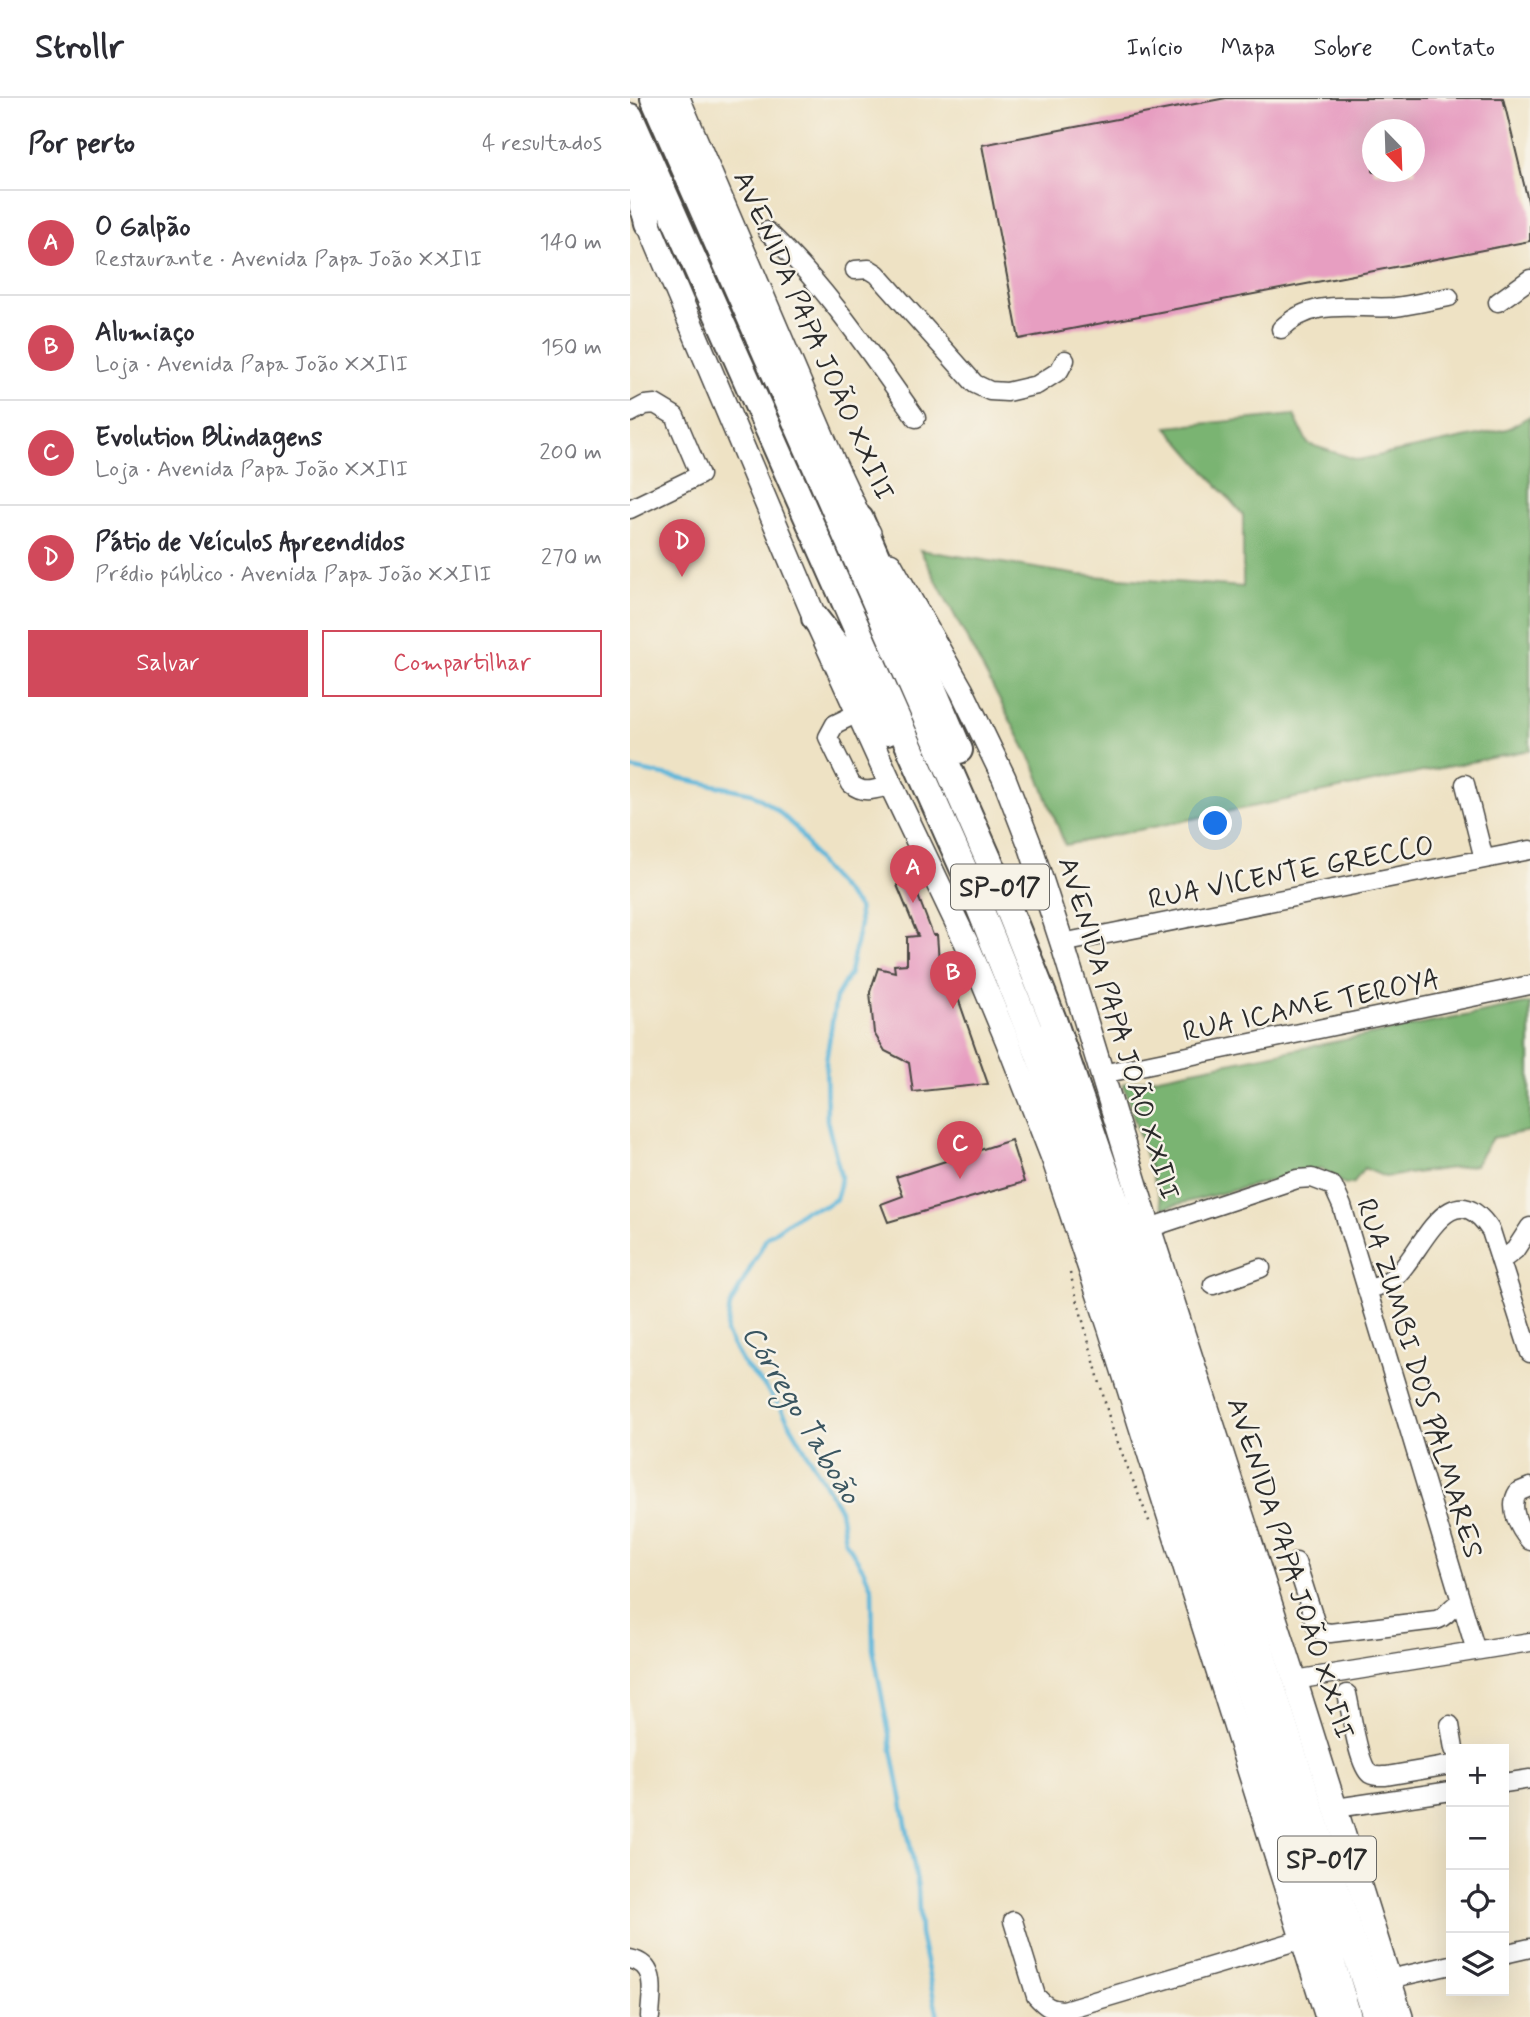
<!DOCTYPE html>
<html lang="pt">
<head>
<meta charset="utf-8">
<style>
	:root { --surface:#fff; --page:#f2f2f3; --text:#2b2b33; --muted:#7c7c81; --line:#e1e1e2; --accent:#d1495b }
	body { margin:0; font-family:Mynerve,sans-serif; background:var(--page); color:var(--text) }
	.controls { position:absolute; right:21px; bottom:21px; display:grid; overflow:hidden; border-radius:0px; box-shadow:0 7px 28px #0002 }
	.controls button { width:63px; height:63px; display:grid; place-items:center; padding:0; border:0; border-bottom:2px solid var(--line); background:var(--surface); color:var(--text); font:35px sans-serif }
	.compass { position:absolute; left:732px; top:21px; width:63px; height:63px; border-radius:50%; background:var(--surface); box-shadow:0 7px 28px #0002; rotate:157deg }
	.you { position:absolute; left:586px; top:726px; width:24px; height:24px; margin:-18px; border:5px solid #fff; border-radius:50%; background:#1a73e8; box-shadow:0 0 0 10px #1a73e833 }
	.badge { display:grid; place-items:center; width:46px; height:46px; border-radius:50%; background:var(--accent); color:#fff; font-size:23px; font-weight:700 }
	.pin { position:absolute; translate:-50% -58px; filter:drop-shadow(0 2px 4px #0008) }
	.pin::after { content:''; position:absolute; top:37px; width:24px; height:21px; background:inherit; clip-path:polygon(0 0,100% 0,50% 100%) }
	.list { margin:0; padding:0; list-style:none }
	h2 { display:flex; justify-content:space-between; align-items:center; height:91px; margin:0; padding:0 28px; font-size:30px }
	h2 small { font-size:23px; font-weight:400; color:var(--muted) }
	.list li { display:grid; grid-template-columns:46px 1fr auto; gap:21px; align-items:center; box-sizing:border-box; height:105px; padding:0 28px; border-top:2px solid var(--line) }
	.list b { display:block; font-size:26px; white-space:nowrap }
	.list p { margin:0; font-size:23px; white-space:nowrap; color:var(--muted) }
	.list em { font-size:23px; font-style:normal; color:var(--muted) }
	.actions { display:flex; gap:14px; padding:21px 28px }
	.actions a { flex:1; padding:16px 0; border:2px solid var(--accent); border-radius:0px; text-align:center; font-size:24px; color:var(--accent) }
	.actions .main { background:var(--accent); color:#fff }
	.icon { flex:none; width:38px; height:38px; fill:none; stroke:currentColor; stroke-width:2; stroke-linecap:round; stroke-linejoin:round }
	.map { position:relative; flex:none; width:900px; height:1919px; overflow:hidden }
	header { display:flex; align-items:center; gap:42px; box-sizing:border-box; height:98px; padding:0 35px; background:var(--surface); border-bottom:2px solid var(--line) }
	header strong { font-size:33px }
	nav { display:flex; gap:38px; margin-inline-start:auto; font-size:24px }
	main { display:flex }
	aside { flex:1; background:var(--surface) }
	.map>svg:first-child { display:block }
</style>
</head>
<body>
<header>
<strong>Strollr</strong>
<nav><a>Início</a><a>Mapa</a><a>Sobre</a><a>Contato</a></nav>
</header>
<main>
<aside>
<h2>Por perto<small>4 resultados</small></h2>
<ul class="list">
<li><span class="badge">A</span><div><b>O Galpão</b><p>Restaurante · Avenida Papa João XXIII</p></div><em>140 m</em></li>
<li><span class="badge">B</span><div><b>Alumiaço</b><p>Loja · Avenida Papa João XXIII</p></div><em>150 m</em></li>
<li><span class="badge">C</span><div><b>Evolution Blindagens</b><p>Loja · Avenida Papa João XXIII</p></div><em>200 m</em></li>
<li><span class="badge">D</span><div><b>Pátio de Veículos Apreendidos</b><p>Prédio público · Avenida Papa João XXIII</p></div><em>270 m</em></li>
</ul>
<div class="actions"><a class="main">Salvar</a><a>Compartilhar</a></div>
</aside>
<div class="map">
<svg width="900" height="1919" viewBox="0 0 900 1919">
	<rect width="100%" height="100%" fill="#f7f3e8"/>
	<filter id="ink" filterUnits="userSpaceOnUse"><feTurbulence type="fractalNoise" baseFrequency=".0143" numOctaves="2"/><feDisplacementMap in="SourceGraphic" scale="14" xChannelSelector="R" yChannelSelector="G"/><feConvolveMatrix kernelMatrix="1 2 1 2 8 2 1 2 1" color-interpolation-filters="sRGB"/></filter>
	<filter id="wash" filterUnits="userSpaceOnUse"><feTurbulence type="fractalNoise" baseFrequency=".00686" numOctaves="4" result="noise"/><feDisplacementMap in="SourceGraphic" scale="28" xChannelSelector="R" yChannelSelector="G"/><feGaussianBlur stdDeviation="1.57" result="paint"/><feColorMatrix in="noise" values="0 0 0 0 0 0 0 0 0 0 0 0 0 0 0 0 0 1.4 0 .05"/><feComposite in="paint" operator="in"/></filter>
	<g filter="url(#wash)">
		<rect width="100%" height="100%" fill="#eee2c4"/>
		<!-- forest -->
		<path fill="#7ab472" stroke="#52704e" stroke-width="2" d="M664 317 678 346 728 362 877 331 900 318V652L435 747 405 669 290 452 449 477 613 489V417L537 329Z
			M900 905V1033L862 1040 845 1067 755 1079 734 1070 724 1085 715 1087 691 1070 533 1110 493 986Z"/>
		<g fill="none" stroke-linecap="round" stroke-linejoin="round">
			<!-- stream -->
			<path stroke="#5cb6da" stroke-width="4.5" d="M0 670 122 695 147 712 167 731 191 768 228 809 230 826 220 875 206 899 196 963 197 1022 211 1079 209 1091 206 1101 195 1108 175 1112 137 1139 100 1208 96 1235 112 1264 135 1289 152 1312 210 1412 215 1442 233 1471 242 1491 243 1551 288 1789 290 1836 308 1919"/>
		</g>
		<g id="blocks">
			<!-- building -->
			<path fill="#e79ec1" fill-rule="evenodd" d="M596 0H873L900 111V143L389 241 352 47ZM743 32H785V74H743Z
				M282 782 303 837H307L309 863H315L358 986 283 994 279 965 255 953 244 935 240 894 248 870 265 874 264 867 277 866V839L288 838 267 787Z
				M381 1042 394 1084 258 1124 251 1106 273 1098 266 1079Z"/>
		</g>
	</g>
	<g filter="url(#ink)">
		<use href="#blocks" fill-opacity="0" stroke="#484642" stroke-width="2"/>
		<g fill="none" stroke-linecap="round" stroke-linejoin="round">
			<defs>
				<path id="minor" d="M137 133C195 187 240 255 286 320
					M225 172 239 171 247 176 345 286 360 293 377 294 407 287 429 273 435 262
					M868 204 900 181
					M651 231C685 198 724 212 765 209 783 207 802 202 819 199
					M0 315 15 307 25 306 45 318 70 377 0 411
					M228 615 205 626 198 639 221 686C234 697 246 691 261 687
					M835 686 854 761
					M432 845 900 752
					M472 976 900 887
					M519 1130 667 1081 682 1080 703 1088 712 1108 846 1553
					M872 1162 885 1152 900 1129
					M583 1187 631 1170
					M737 1192C747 1189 758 1185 766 1178 792 1154 820 1070 861 1133L900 1255
					M900 1389 888 1394C878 1409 889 1431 900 1443
					M666 1464 686 1527 691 1533 700 1535 806 1522C818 1519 820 1508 831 1504
					M665 1582 900 1544
					M717 1596C721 1612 728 1667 740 1676 745 1679 751 1678 756 1678L821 1667
					M820 1627 824 1651
					M874 1685 900 1681
					M706 1710 821 1693
					M383 1823 406 1898C415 1908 420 1912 434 1912L673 1841
					M874 1856 900 1850
					M0 1861C29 1867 21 1896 20 1919
					M759 1881 821 1867"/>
				<path id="major" d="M48 0 203 363 230 421 239 435
					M11 108 185 520 261 687 337 846 377 942 423 1060 480 1231 697 1919
					M260 466 332 593 374 680 401 750 432 845 519 1130 665 1582 771 1919"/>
				<path id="highway" d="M24 0 364 774 423 922 522 1209 746 1919
					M0 19 338 781 409 957 477 1147 624 1608 718 1919
					M1 51 18 125
					M230 421 329 652
					M185 520 210 552 257 634"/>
			</defs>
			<!-- minor casing -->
			<use href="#minor" stroke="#484642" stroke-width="21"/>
			<!-- major casing -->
			<use href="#major" stroke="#484642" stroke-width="26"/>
			<!-- highway casing -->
			<use href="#highway" stroke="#484642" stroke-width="30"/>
			<!-- path -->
			<path stroke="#484642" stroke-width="2.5" stroke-dasharray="2 5" stroke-linecap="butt" d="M440 1175 482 1330 521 1428"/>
			<!-- minor -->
			<use href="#minor" stroke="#fff" stroke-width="18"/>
			<!-- major -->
			<use href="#major" stroke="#fff" stroke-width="23"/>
			<!-- highway -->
			<use href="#highway" stroke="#fff" stroke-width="26"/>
		</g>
	</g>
	<g text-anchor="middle" stroke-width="5" stroke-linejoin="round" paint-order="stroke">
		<!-- shield labels -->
		<g fill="#f7f3e8" stroke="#686764" stroke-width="2">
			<rect x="321" y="766.5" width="98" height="45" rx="5"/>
			<rect x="648" y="1738.5" width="98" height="45" rx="5"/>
		</g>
		<g font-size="26" font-weight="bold" fill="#2b2b2b">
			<text x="370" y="798">SP-017</text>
			<text x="697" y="1770">SP-017</text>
		</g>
		<!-- street labels -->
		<g font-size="28" fill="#2b2b2b" stroke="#f7f3e8">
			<text transform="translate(185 237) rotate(66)" y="10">AVENIDA PAPA JOÃO XXIII</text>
			<text transform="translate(661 773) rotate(-11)" y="10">RUA VICENTE GRECCO</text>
			<text transform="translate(681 906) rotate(-12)" y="10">RUA ICAME TEROYA</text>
			<text transform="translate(490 930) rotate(73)" y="10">AVENIDA PAPA JOÃO XXIII</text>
			<text transform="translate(791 1280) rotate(73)" y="10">RUA ZUMBI DOS PALMARES</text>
			<text transform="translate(662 1470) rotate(72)" y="10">AVENIDA PAPA JOÃO XXIII</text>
		</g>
		<!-- water labels -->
		<g font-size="30" font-style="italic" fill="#3a5560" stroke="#f7f3e8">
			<text transform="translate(172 1316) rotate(59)" y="10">Córrego Taboão</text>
		</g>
	</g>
</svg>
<div class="controls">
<button>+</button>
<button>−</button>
<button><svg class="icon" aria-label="locate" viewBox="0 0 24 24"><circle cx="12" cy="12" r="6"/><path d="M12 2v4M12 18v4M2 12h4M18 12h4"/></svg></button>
<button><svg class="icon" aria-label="layers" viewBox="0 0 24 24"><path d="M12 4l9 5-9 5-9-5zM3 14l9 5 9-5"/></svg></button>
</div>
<svg class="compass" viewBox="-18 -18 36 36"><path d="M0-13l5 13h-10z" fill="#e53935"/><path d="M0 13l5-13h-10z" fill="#7c7c81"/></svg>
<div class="you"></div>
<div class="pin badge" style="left:283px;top:805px">A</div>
<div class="pin badge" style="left:323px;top:911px">B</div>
<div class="pin badge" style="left:330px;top:1081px">C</div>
<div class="pin badge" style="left:52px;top:479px">D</div>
</div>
</main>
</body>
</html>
